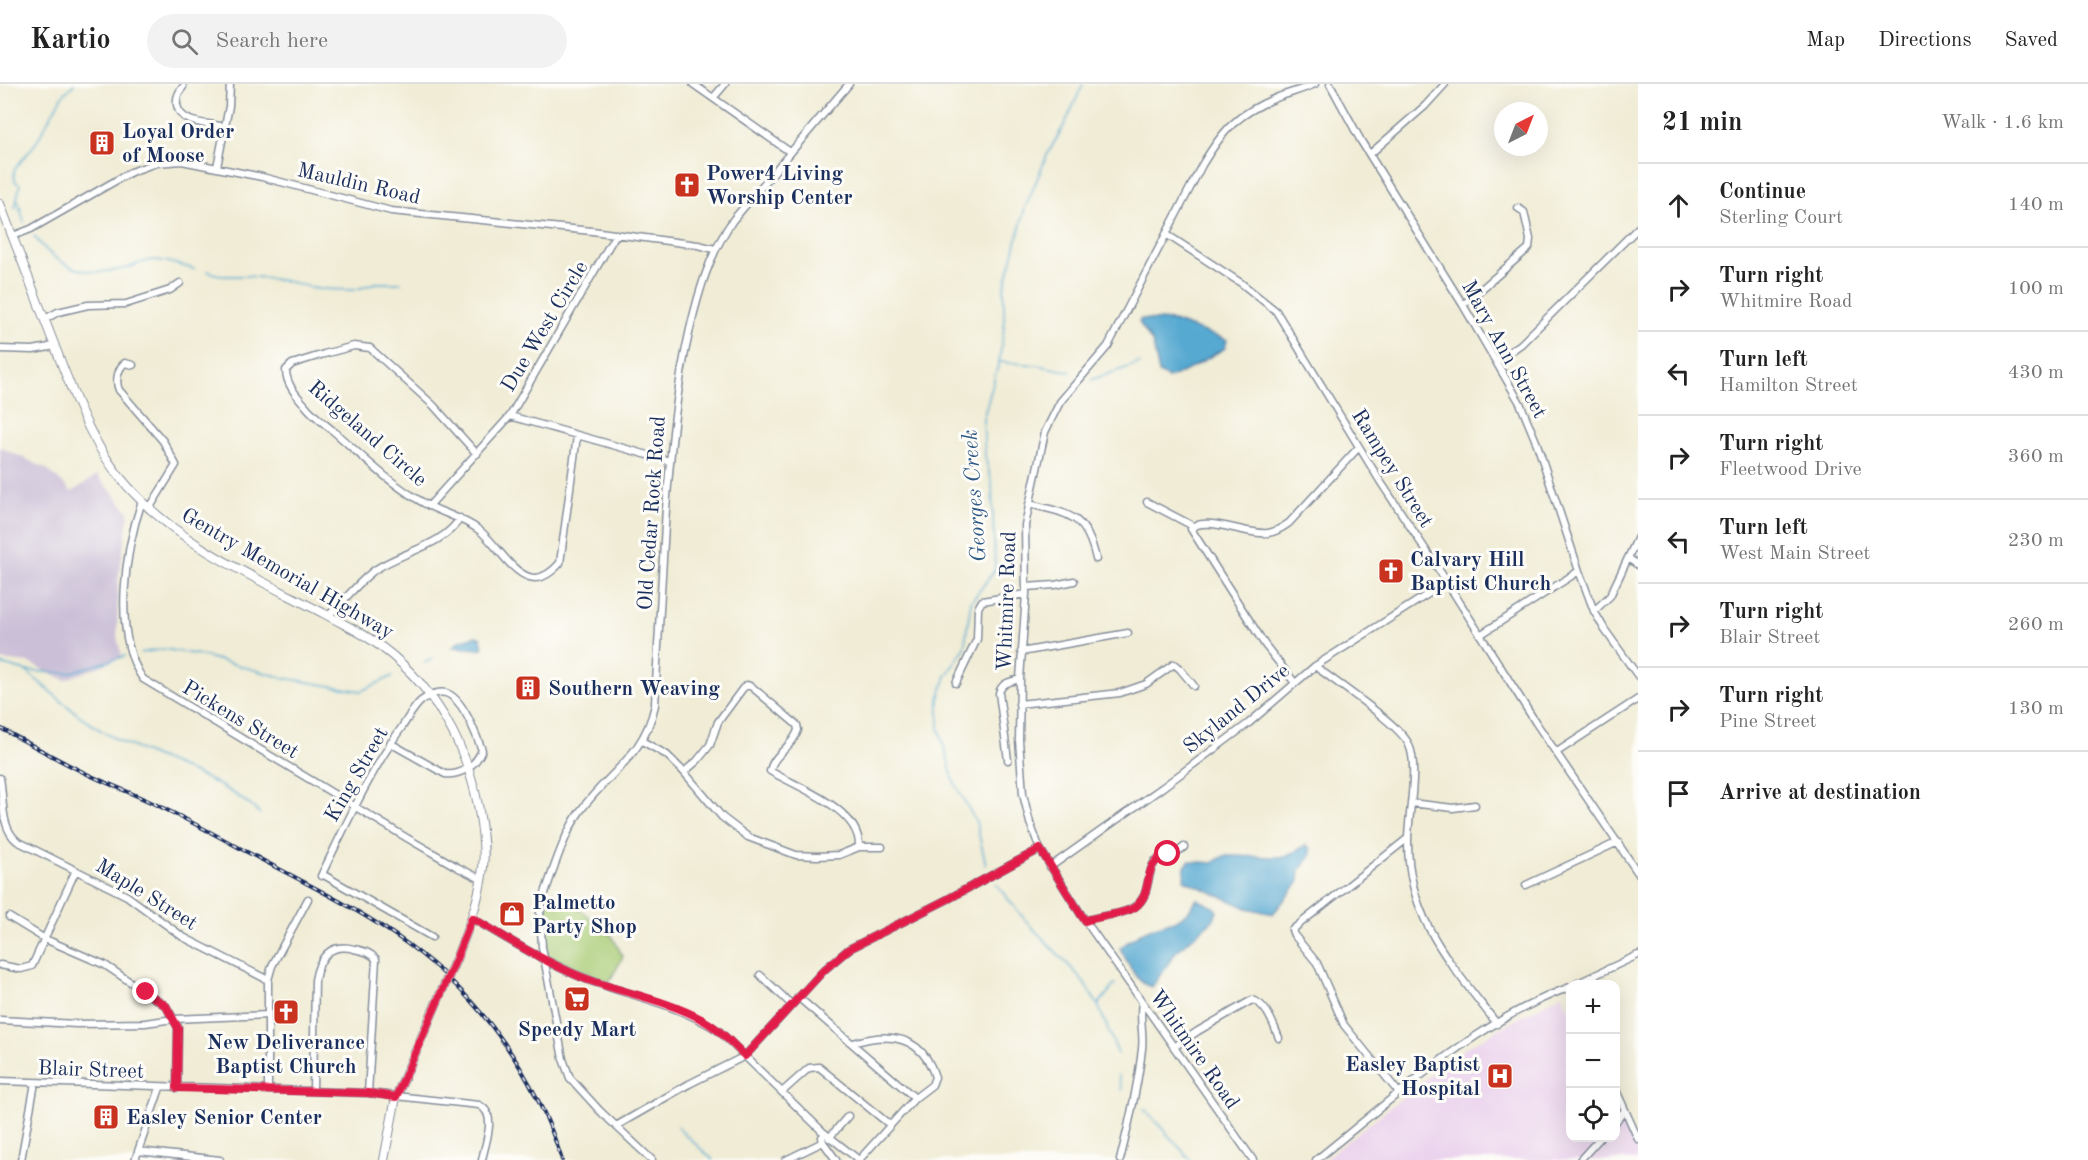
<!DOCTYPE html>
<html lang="en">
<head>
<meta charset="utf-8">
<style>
	:root { --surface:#fff; --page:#f2f2f2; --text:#222; --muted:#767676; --line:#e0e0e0 }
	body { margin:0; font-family:"Old Standard TT",serif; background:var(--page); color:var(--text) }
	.controls { position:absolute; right:18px; bottom:18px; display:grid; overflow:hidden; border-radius:12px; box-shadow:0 6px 24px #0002 }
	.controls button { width:54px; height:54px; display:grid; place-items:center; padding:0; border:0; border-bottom:2px solid var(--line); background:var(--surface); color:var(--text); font:30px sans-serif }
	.compass { position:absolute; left:1494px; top:18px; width:54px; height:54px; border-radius:50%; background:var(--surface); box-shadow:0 6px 24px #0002; rotate:42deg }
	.stop { position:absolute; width:18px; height:18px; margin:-14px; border:4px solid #e11d48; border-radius:50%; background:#fff }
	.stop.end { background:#e11d48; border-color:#fff; box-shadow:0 2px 6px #0008 }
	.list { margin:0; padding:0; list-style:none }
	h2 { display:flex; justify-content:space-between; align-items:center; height:78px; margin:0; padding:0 24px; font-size:26px }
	h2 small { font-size:20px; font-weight:400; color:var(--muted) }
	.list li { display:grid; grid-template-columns:39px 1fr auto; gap:18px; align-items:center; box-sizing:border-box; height:84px; padding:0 24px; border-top:2px solid var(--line) }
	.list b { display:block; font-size:22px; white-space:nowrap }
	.list p { margin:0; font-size:20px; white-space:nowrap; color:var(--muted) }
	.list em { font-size:20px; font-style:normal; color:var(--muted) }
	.icon { flex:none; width:33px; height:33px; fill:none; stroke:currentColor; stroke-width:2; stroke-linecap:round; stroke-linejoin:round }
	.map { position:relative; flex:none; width:1638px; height:1076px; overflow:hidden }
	header { display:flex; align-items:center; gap:36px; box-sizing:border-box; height:84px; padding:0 30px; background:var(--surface); border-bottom:2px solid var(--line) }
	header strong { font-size:28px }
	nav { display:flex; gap:33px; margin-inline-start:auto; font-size:21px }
	.search { width:420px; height:54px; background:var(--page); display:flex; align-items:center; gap:15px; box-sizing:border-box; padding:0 21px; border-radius:33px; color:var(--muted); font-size:22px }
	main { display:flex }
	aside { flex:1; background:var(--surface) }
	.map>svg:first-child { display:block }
</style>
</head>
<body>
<header>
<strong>Kartio</strong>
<div class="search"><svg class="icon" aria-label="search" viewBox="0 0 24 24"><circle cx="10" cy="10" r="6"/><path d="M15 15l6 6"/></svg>Search here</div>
<nav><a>Map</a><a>Directions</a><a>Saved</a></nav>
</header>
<main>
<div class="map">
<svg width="1638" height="1076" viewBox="0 0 1638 1076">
	<rect width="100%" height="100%" fill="#fdfcf7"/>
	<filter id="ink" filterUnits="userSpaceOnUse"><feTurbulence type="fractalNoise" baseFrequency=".0167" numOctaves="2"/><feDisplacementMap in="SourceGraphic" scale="12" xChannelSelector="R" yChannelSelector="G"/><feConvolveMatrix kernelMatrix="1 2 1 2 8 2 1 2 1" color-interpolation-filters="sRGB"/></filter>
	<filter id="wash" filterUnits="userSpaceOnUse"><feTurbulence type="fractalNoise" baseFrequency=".008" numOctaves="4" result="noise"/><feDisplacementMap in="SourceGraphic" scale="24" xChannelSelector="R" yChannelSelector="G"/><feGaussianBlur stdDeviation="1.35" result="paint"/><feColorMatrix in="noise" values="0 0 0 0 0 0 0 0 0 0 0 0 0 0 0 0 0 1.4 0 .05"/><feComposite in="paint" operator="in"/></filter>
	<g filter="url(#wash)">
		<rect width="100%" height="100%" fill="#f0ecd5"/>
		<!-- built -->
		<path fill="#ead1ed" d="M1562 910 1570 928V1054H1616V1021L1638 1068V1076H1323L1465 964Z"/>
		<!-- industrial -->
		<path fill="#cabfd7" d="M0 363 47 385 72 408 97 391 129 428 118 498 117 553 122 573 65 596 29 579 0 576Z"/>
		<!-- green -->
		<path fill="#a9cc76" stroke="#627e6a" stroke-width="1.5" d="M553 808 581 826 612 852 623 873 609 898 547 871C544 846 540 830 553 808Z"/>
		<!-- water -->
		<path fill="#56a9d1" stroke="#386c98" stroke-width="1.5" d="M1141 235 1173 237 1227 256 1225 264 1186 287 1168 294 1159 289 1153 260 1139 238Z
			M476 552 481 554 483 563 479 565 453 563 459 557Z
			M1306 761 1311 765V772L1300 786 1299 798 1273 830 1247 824 1184 796 1185 783 1189 777 1212 779 1224 772 1286 773Z
			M1197 815 1215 824 1217 828 1213 836 1176 868 1152 903C1136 900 1128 878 1120 864 1129 857 1138 849 1149 845 1173 836 1181 840 1197 815Z"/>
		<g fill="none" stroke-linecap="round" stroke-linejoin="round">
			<!-- stream -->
			<path stroke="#56a9d1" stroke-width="1.5" d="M18 116 24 138
				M15 124 20 101 15 97 14 87 17 82 36 59 62 12 74 0
				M34 152C59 185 87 194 127 184 135 182 145 176 154 176 166 176 182 182 194 185
				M207 187 222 192H249L286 197 318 205 355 206 375 199H402
				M1000 278 1037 281 1071 288
				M1091 296 1140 279
				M141 569 163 565 200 571 284 594 361 607 393 592
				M424 579 433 575
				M0 580 26 587 69 589 125 572
				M26 587C55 611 84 639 118 656 162 678 225 695 260 730
				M986 781 976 738 954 698 939 644V615L946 592 964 565 971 518 995 486 992 399 985 373 983 335 999 278 1004 244V205L1025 124 1048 69 1065 40 1083 0
				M996 800 1026 837 1080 893 1098 921 1118 970
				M1098 921 1115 900
				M1118 991 1122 1006
				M1144 1025 1191 1076
				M677 1043 713 1076"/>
		</g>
	</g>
	<g filter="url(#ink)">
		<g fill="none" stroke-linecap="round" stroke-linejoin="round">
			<defs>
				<path id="minor" d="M693 0 790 68
					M1330 0 1361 57 1463 221 1520 319 1537 360 1579 487 1594 527 1605 546 1638 592
					M183 3C173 14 175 30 190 36 199 40 214 40 225 43
					M714 13 725 0
					M1370 70 1425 22 1445 0
					M217 83 229 22 230 0
					M616 150 510 332 669 377
					M1166 150 1241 199 1276 227 1380 397 1441 489 1536 639 1638 789
					M13 152 31 145 131 88 156 79 182 77 262 93 391 127 592 147 698 161 715 165
					M1463 221 1529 164 1530 155 1524 128 1518 124
					M45 235 58 228 88 221 126 220 170 206 180 199
					M0 265 33 266 55 262
					M1497 277 1521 260 1638 144
					M133 281 125 279C118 284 115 297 119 306L163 357 176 381 149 425
					M477 370 433 321 370 264 354 262 324 270 292 280 286 286C286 300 296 311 305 321 314 333 328 342 339 352 365 375 391 400 422 418 440 429 462 433 479 446 495 458 510 487 529 493 541 497 553 487 560 479L577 352
					M142 417C125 466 112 550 143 595L407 754 457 783 481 795
					M1147 418 1193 442
					M1029 420C1069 430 1086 430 1096 475
					M429 422 510 332
					M1628 474 1638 481
					M1026 503 1055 501 1074 497
					M1594 527 1610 512 1638 453
					M328 532C343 518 356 501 372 488 398 468 442 464 460 434
					M1480 551 1579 487
					M1021 568 1128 549
					M1315 582C1335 598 1401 641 1409 661 1419 683 1408 731 1408 756 1407 835 1452 881 1497 940
					M956 599 977 555 978 524 982 517 1026 510
					M1295 599 1265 561 1191 445C1203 430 1249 452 1268 449 1276 448 1282 444 1289 439L1359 363
					M1019 620 1120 609 1146 600 1174 580 1180 585 1194 602
					M642 657 667 671 684 688 722 733 748 753 796 771 817 772 839 771 859 763H882
					M1557 668 1638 615
					M1008 676 999 609C1002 598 1010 598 1020 595
					M684 688 697 677 710 661 718 638 743 604 747 601 752 603 797 641 798 646C793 663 773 670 770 687 797 703 861 725 859 763
					M0 694C4 715 0 743 17 757L127 812 183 853 268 896
					M1411 719 1453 724 1475 721
					M1050 783 1163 703 1249 639 1315 582 1447 498
					M322 790 432 853
					M321 792C346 741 369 689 402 643 408 634 414 623 421 617 428 611 438 607 446 609 463 614 476 651 482 666 476 681 461 692 445 690L390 659
					M1526 801 1618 758
					M9 833 45 855 105 881 166 922 178 943 177 1004
					M472 834C509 856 546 879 586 895 631 912 678 920 719 947L822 1047 859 1076
					M1085 837C1104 829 1134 833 1144 812 1149 801 1148 788 1155 777 1164 770 1176 771 1184 763
					M0 881 21 885 32 882 76 786
					M760 891 792 921
					M1576 900 1638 871
					M798 913 915 1014 859 1076
					M0 936 77 940 145 939 174 935 268 931
					M853 959C889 948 922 951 935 993L932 1001 915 1014
					M1174 963 1198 947 1252 916C1267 920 1273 940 1279 954
					M0 997 368 1009 479 1021C498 1030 485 1059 482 1076
					M268 1006V896L272 882 308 815
					M1616 1006 1638 1055
					M313 1007 315 896C319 873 330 859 354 865 363 867 370 868 376 875L368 1009
					M782 1008 809 984 819 983 890 1041
					M1399 1009 1344 941 1317 879 1294 851 1292 846 1408 754
					M1616 1037 1625 1026
					M616 1042 689 1000 745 972 824 886 849 865 948 815 1040 765
					M822 1053 823 1058 836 1076
					M829 1054 848 1032
					M138 1067 220 1076
					M21 1076 35 999
					M135 1076 160 1004
					M652 1076 600 1027 570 994 563 975 542 863 540 828 543 815C552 789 565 747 581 726 610 687 644 672 655 621 658 556 662 491 666 425 671 364 676 305 690 245 699 206 710 169 733 136L849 0
					M786 1076 823 1058
					M1120 1076C1129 1040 1138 1002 1142 965 1144 949 1139 935 1142 919
					M1253 1076 1082 832 1040 765 1030 739 1023 710 1019 656 1020 595 1026 510 1025 441 1045 348 1060 318 1108 262 1202 81C1223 46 1237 30 1276 14 1288 9 1302 6 1315 0
					M1316 1076C1395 1013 1474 939 1570 903
					M1580 1076 1600 1054"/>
				<path id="major" d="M0 120C18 166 36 213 54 260 74 312 93 367 133 408 185 464 257 494 323 529 339 538 355 545 370 555 433 596 471 665 481 739 483 754 485 768 483 783 480 815 468 845 456 875
					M384 1076 396 1013 437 918"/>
			</defs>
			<!-- minor casing -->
			<use href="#minor" stroke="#868e9a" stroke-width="9"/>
			<!-- major casing -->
			<use href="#major" stroke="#868e9a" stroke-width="10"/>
			<!-- minor -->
			<use href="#minor" stroke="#fff" stroke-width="6"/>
			<!-- major -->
			<use href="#major" stroke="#fff" stroke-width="8"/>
			<defs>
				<path id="rail" d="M0 644C28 659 56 675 85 689 112 702 140 712 167 726 200 742 232 760 264 777 313 803 364 828 409 861 481 914 535 991 562 1076"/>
			</defs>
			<!-- rail casing -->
			<use href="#rail" stroke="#1b2f5e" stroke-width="4"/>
			<!-- rail -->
			<use href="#rail" stroke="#fdfcf7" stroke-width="1.5" stroke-dasharray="4.5" stroke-linecap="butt"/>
			<defs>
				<path id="major-bridge" d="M437 918 456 875"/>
			</defs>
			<!-- major-bridge casing -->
			<use href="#major-bridge" stroke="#868e9a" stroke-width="10" stroke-linecap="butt"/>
			<!-- major-bridge -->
			<use href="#major-bridge" stroke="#fff" stroke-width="8"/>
		</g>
	</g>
	<g fill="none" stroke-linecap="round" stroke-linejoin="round" filter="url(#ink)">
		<!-- route -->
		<path stroke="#e11d48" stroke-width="8" d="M146 908 166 922 178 944 177 1004 368 1009 396 1013 456 875 472 834C508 855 543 877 581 893 621 909 666 915 703 936 719 945 732 959 745 972L824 886 849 865 948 815 1040 765 1085 837C1100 831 1124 831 1135 823 1156 807 1139 780 1168 770"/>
	</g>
	<!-- icons -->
	<defs>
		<symbol id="building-square" viewBox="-11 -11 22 22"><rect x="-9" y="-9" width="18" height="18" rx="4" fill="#c8321e" stroke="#fdfcf7"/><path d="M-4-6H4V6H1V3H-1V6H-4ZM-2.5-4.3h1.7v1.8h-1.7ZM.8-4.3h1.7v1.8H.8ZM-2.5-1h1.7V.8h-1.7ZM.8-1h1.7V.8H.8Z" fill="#fff"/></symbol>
		<symbol id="church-square" viewBox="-11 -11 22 22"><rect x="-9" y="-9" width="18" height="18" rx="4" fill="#c8321e" stroke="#fdfcf7"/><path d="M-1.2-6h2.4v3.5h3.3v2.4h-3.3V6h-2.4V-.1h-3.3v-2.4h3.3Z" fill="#fff"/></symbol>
		<symbol id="shop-square" viewBox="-11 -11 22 22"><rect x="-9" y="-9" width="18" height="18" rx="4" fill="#c8321e" stroke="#fdfcf7"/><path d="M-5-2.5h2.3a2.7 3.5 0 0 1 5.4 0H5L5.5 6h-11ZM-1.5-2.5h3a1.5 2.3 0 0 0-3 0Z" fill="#fff"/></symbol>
		<symbol id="supermarket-square" viewBox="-11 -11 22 22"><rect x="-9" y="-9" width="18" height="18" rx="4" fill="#c8321e" stroke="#fdfcf7"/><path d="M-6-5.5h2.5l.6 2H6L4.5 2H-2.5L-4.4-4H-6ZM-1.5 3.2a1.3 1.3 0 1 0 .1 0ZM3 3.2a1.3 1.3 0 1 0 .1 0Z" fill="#fff"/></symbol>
		<symbol id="hospital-square" viewBox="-11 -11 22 22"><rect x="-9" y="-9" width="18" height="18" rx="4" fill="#c8321e" stroke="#fdfcf7"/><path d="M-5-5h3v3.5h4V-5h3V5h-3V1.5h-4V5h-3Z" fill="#fff"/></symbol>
	</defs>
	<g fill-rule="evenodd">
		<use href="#building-square" x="87" y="44" width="30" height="30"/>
		<use href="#church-square" x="672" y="86" width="30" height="30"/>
		<use href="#church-square" x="1376" y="472" width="30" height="30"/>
		<use href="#building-square" x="513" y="589" width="30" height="30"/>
		<use href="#shop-square" x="497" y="815" width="30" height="30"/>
		<use href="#supermarket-square" x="562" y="900" width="30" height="30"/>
		<use href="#church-square" x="271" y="913" width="30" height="30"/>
		<use href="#hospital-square" x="1485" y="977" width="30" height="30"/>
		<use href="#building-square" x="91" y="1018" width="30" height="30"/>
	</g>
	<g text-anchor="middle" stroke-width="6" stroke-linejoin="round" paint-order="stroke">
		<!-- poi labels -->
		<g font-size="21" font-weight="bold" fill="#1b2f5e" stroke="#fdfcf7" text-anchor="start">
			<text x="122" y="54">Loyal Order<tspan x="122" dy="24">of Moose</tspan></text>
			<text x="706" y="96">Power4 Living<tspan x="706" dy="24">Worship Center</tspan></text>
			<text x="1410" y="482">Calvary Hill<tspan x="1410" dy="24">Baptist Church</tspan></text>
			<text x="548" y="611">Southern Weaving</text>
			<text x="532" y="825">Palmetto<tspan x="532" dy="24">Party Shop</tspan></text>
			<text x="577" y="952" text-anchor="middle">Speedy Mart</text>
			<text x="286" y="965" text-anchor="middle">New Deliverance<tspan x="286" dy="24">Baptist Church</tspan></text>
			<text x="1480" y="987" text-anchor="end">Easley Baptist<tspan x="1480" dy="24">Hospital</tspan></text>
			<text x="126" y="1040">Easley Senior Center</text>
		</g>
		<!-- street labels -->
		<g font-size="21" fill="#1b2f5e" stroke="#fdfcf7">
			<text transform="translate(359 99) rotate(13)" y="7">Mauldin Road</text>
			<text transform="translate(544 242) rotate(-59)" y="7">Due West Circle</text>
			<text transform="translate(1505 265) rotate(61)" y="7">Mary Ann Street</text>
			<text transform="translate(368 349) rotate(41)" y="7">Ridgeland Circle</text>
			<text transform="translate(1393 384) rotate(58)" y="7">Rampey Street</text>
			<text transform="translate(651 429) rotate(-86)" y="7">Old Cedar Rock Road</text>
			<text transform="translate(288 489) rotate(30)" y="7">Gentry Memorial Highway</text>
			<text transform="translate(1006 517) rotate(-88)" y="7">Whitmire Road</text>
			<text transform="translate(1236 624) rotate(-39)" y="7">Skyland Drive</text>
			<text transform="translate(241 635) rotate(31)" y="7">Pickens Street</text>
			<text transform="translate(356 690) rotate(-60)" y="7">King Street</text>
			<text transform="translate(147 810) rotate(32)" y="7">Maple Street</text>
			<text transform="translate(1195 965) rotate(55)" y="7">Whitmire Road</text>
			<text transform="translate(91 985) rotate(2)" y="7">Blair Street</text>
		</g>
		<!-- water labels -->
		<g font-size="22" font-style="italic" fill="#305a86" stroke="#fdfcf7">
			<text transform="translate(973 412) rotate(-94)" y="8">Georges Creek</text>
		</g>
	</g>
</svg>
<div class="controls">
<button>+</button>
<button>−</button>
<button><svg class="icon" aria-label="locate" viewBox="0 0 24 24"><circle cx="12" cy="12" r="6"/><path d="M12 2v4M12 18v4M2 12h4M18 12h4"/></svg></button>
</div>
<svg class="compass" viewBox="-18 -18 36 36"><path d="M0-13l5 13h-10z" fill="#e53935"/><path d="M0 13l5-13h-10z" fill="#767676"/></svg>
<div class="stop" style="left:1168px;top:770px"></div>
<div class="stop end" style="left:146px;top:908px"></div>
</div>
<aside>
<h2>21 min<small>Walk · 1.6 km</small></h2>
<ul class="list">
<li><svg class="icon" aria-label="ahead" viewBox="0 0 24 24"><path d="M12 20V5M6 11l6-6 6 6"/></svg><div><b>Continue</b><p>Sterling Court</p></div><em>140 m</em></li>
<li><svg class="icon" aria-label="right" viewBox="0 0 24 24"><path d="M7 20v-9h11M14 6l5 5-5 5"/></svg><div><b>Turn right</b><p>Whitmire Road</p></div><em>100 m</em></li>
<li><svg class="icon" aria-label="left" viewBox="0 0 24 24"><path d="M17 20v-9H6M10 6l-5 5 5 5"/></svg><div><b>Turn left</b><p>Hamilton Street</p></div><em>430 m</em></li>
<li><svg class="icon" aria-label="right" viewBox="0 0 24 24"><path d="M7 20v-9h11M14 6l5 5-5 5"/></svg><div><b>Turn right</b><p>Fleetwood Drive</p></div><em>360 m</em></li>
<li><svg class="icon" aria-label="left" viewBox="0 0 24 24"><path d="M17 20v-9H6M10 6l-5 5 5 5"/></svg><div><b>Turn left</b><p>West Main Street</p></div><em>230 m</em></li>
<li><svg class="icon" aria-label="right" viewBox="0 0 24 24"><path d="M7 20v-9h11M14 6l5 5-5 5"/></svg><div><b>Turn right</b><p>Blair Street</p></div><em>260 m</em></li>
<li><svg class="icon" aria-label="right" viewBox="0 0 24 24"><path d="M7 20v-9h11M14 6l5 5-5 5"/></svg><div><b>Turn right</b><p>Pine Street</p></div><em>130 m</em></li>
<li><svg class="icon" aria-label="arrive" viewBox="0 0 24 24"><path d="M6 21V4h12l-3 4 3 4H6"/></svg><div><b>Arrive at destination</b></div></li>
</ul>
</aside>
</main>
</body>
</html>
